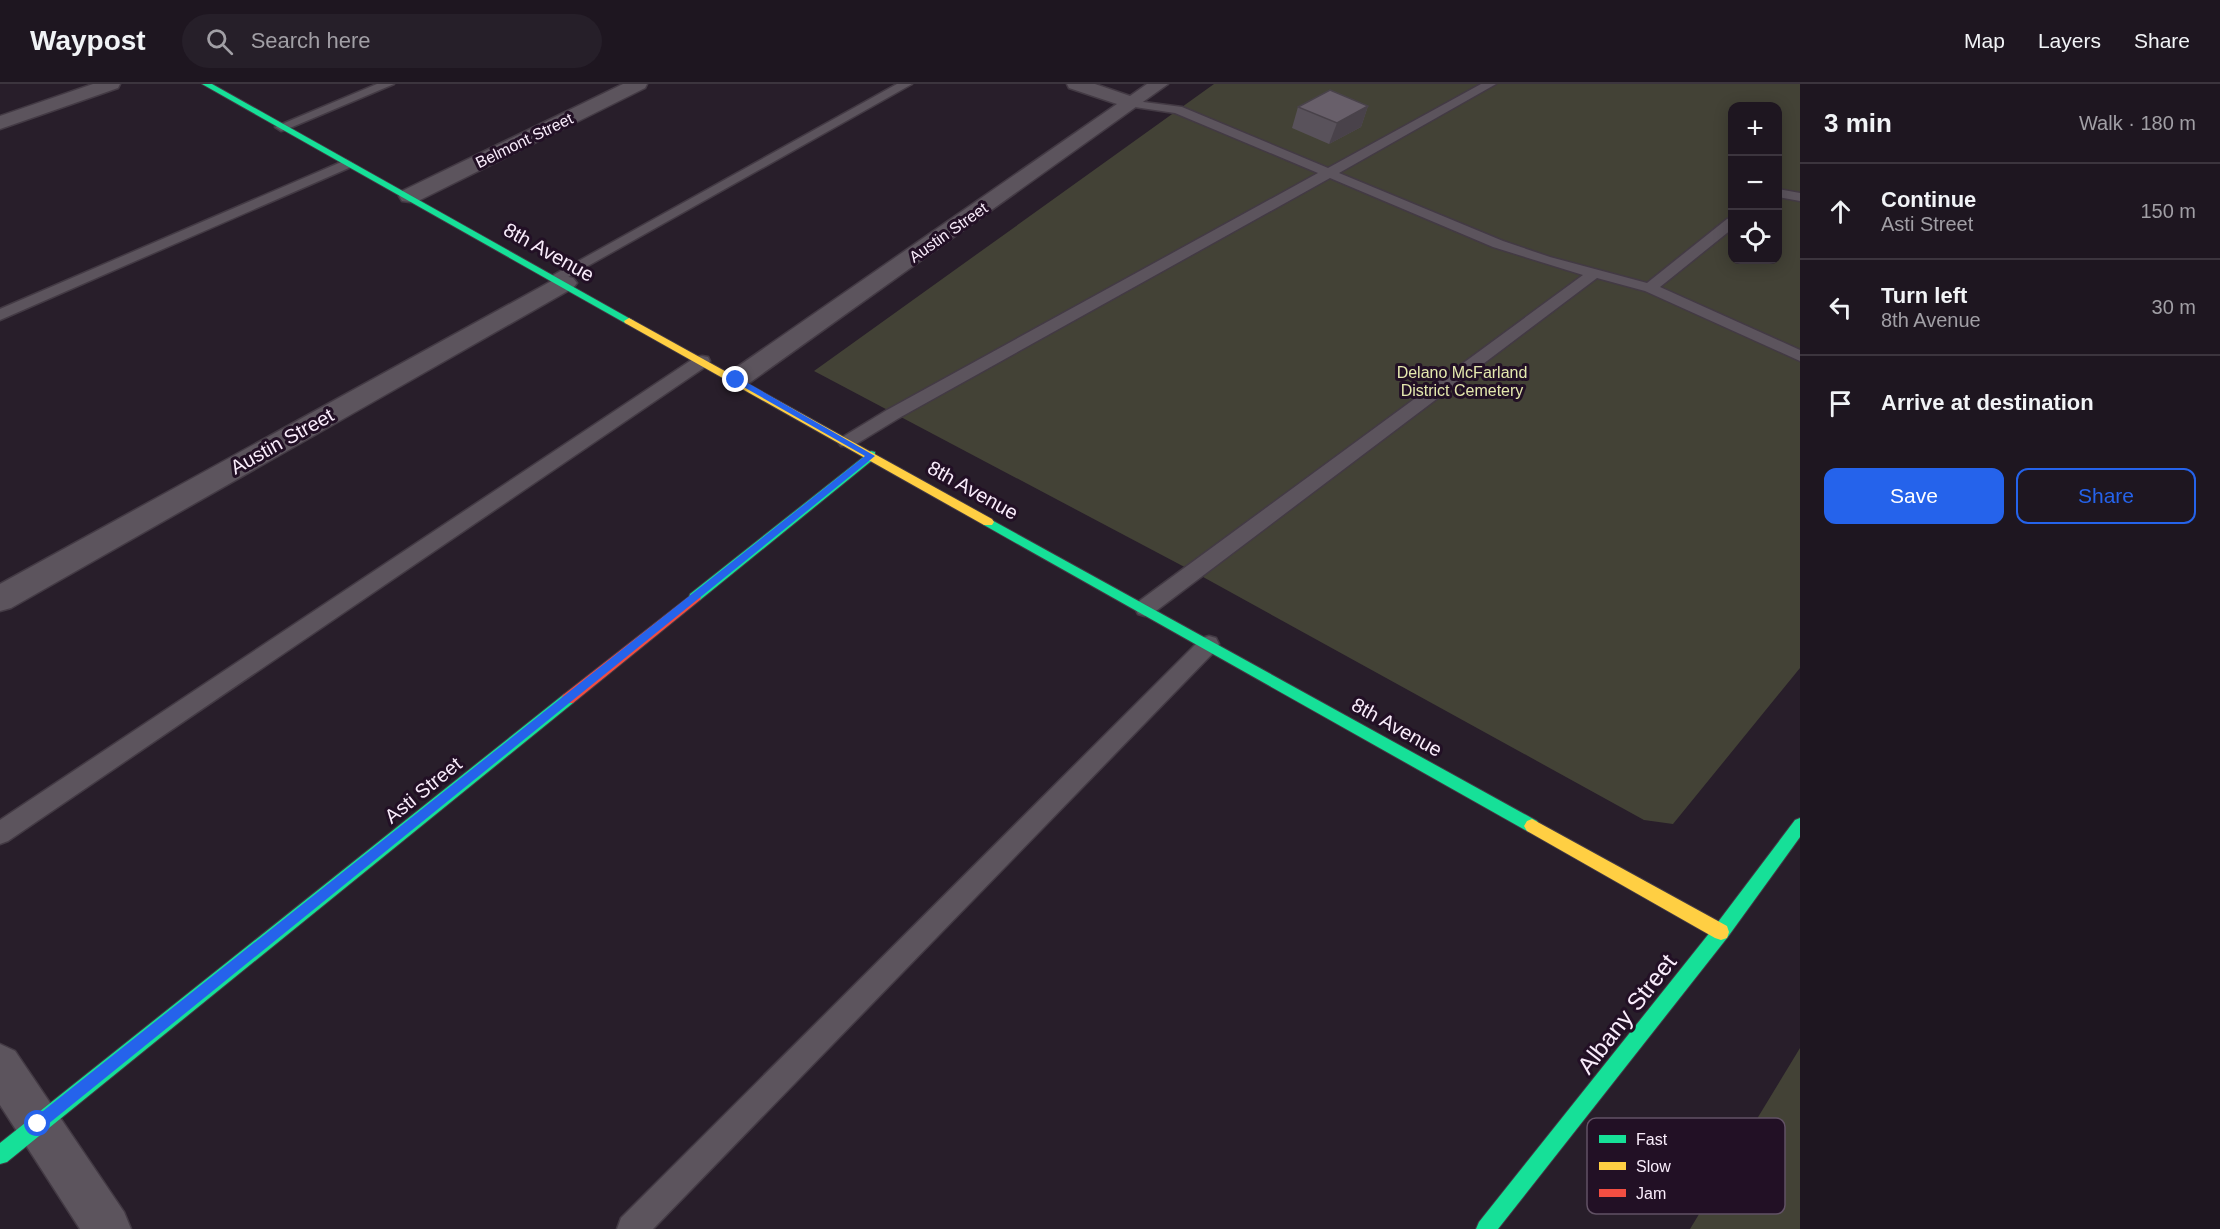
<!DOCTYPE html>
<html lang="en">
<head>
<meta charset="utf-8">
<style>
	:root { --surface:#1e1620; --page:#261f29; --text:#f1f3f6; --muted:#a19fa5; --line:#3c353e; --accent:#2563eb }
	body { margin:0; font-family:Helvetica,sans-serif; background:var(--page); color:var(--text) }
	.controls { position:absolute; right:18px; top:18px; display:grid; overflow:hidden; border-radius:12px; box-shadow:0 3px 15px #0003 }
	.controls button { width:54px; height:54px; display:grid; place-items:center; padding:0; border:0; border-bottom:2px solid var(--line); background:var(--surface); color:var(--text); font:30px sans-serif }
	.stop { position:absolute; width:18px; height:18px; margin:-14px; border:4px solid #2563eb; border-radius:50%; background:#fff }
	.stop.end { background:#2563eb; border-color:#fff; box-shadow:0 2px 6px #0008 }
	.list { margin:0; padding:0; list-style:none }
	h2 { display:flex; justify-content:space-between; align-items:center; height:78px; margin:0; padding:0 24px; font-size:26px }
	h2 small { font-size:20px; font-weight:400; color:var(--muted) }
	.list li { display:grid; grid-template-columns:39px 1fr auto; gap:18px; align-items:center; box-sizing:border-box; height:96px; padding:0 24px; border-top:2px solid var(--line) }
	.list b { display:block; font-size:22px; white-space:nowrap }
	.list p { margin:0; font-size:20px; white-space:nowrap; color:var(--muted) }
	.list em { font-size:20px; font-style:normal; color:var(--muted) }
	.actions { display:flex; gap:12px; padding:18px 24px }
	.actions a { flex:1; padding:14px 0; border:2px solid var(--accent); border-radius:12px; text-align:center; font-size:21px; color:var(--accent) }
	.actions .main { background:var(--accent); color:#fff }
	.icon { flex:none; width:33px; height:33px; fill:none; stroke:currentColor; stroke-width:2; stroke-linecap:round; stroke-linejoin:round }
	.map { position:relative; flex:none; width:1800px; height:1145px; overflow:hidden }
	header { display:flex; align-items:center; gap:36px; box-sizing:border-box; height:84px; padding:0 30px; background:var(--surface); border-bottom:2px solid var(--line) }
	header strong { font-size:28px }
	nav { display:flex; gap:33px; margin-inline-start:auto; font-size:21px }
	.search { width:420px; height:54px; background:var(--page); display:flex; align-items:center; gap:15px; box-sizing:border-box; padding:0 21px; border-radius:33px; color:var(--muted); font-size:22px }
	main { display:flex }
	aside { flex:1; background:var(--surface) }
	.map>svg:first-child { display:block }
</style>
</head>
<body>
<header>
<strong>Waypost</strong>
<div class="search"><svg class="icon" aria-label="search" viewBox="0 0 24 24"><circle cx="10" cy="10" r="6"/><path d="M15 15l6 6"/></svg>Search here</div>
<nav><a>Map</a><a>Layers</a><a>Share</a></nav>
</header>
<main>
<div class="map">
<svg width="1800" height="1145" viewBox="0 0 1800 1145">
	<rect width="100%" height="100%" fill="#281e2a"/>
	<!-- green -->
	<path fill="#434236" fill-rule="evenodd" d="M1214 0H1800V584L1673 740 1644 736 1194 488 814 287ZM1732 22H1778V176H1732Z
		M1800 964V1145H1690Z"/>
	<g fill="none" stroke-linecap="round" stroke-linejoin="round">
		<defs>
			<path id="lane" d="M377 0H394L285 46 281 47 275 43Z
				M897 0H912L561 197H551L548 194Z
				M1481 0H1496L1339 89 1503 157 1550 173 1647 199 1727 135 1732 134V145L1660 203 1800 266V277L1645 207 1597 194 1152 530 1145 532 1138 530 1135 524 1138 518 1583 191 1493 163 1330 94 899 334 853 362H841L838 358 841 354 887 326 1318 89 1175 29 1128 22 1126 19 1128 16 1182 23 1328 84Z
				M346 76 353 80 351 83 0 236V225Z
				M1778 105 1800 109V117L1778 113Z
				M702 272 708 273 710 277 708 281 8 757 0 760V736L696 273Z
				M1209 552 1216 554 1219 560 1216 566 653 1145H617L621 1134 1202 554Z"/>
			<path id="street" d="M93 0H120L118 4 0 45V32Z
				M623 0H647L645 4 418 117 410 118 402 117 399 112 402 107Z
				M1067 0H1095L1130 12 1147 0H1168L745 302 736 304 727 302 723 296 727 290 1117 20 1069 4Z
				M565 192 573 194 577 199 573 204 11 524 0 527V500L557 194Z
				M0 960 15 967 124 1128 131 1145H80L0 1021Z"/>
			<path id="fast" d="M202 0H212L634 237 629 240 625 239Z
				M871 367 875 368V374L700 516H690L689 513 690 510Z
				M988 434 1537 737 1540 742 1537 747 1532 749 1527 747 984 441 982 438 984 435Z
				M568 609 573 611 575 615 573 619 7 1078 0 1080V1059L563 611Z
				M1800 734V753L1727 854 1498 1145H1476L1479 1138 1715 842 1795 736Z"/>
			<path id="slow" d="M629 234 992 435 994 438 992 441H984L625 239 624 237Z
				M1532 735 1727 842 1729 848 1727 854 1721 856 1715 854 1527 747 1524 742 1527 737Z"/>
			<path id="jam" d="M695 508 700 510 701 513 700 516 573 619H563L561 615 563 611Z"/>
		</defs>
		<!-- lane casing -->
		<use href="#lane" stroke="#433a44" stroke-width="3"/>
		<!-- street casing -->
		<use href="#street" stroke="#433a44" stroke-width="3"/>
		<!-- fast casing -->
		<use href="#fast" stroke="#433a44" stroke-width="2"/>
		<!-- slow casing -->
		<use href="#slow" stroke="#433a44" stroke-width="2"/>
		<!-- jam casing -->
		<use href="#jam" stroke="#433a44" stroke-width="2"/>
		<!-- lane -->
		<use href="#lane" fill="#5c545d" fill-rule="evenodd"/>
		<!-- street -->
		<use href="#street" fill="#5c545d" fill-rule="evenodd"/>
		<!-- fast -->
		<use href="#fast" fill="#16e098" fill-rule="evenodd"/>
		<!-- slow -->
		<use href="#slow" fill="#ffcf43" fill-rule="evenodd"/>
		<!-- jam -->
		<use href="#jam" fill="#f24e42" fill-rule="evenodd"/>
	</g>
	<!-- wall -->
	<path fill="#59525b" d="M1368 22 1361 43 1329 60 1292 44 1298 23Z"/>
	<!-- shaded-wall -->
	<path fill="#49424a" d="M1368 22 1361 43 1329 60 1337 39Z"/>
	<!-- building -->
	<path fill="#685f6a" stroke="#49424a" stroke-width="1.5" d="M1330 6 1368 22 1337 39 1298 23Z"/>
	<!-- route -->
	<path fill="#2563eb" d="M733 294H739L875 372 42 1045 38 1047 33 1045 31 1040 33 1035 865 372 733 297Z"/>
	<g text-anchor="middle" stroke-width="6" stroke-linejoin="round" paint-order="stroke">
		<!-- far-street labels -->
		<g font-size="16" fill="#f9ecfb" stroke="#221025">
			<text transform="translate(524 56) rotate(-26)" y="6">Belmont Street</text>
			<text transform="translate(948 148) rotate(-35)" y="6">Austin Street</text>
		</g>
		<!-- far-park labels -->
		<g font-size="16" fill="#e4e8ae" stroke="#221025">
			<text x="1462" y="294">Delano McFarland<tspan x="1462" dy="18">District Cemetery</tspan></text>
		</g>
		<!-- street labels -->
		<g font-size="20" fill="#f9ecfb" stroke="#221025">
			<text transform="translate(549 168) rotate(29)" y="7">8th Avenue</text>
			<text transform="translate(282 357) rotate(-29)" y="7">Austin Street</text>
			<text transform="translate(973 406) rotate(29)" y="7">8th Avenue</text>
			<text transform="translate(1397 643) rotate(29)" y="7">8th Avenue</text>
			<text transform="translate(423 706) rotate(-39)" y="7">Asti Street</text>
		</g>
		<!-- near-street labels -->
		<g font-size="24" fill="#f9ecfb" stroke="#221025">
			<text transform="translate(1627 930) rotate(-52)" y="8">Albany Street</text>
		</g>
	</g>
	<!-- legend -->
	<rect x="1587" y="1034" width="198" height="96" rx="9" fill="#221025" stroke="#625265" stroke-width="1.5"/>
	<rect x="1599" y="1051" width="27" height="8" fill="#16e098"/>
	<rect x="1599" y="1078" width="27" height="8" fill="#ffcf43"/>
	<rect x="1599" y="1105" width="27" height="8" fill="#f24e42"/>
	<g font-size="16" fill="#f9ecfb">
		<text x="1636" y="1061">Fast</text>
		<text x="1636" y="1088">Slow</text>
		<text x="1636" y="1115">Jam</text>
	</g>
</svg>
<div class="controls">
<button>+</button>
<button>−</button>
<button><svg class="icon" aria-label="locate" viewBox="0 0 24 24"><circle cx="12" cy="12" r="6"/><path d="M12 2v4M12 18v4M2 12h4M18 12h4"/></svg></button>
</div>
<div class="stop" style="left:38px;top:1040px"></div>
<div class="stop end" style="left:736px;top:296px"></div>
</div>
<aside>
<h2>3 min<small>Walk · 180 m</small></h2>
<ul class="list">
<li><svg class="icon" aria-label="ahead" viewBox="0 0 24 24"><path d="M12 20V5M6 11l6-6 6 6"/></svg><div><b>Continue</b><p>Asti Street</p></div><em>150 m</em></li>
<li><svg class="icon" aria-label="left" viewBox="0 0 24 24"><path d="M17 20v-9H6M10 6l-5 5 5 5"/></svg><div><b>Turn left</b><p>8th Avenue</p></div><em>30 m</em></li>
<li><svg class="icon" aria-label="arrive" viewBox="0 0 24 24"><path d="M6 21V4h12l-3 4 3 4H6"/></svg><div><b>Arrive at destination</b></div></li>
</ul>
<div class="actions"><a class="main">Save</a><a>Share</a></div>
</aside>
</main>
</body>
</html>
